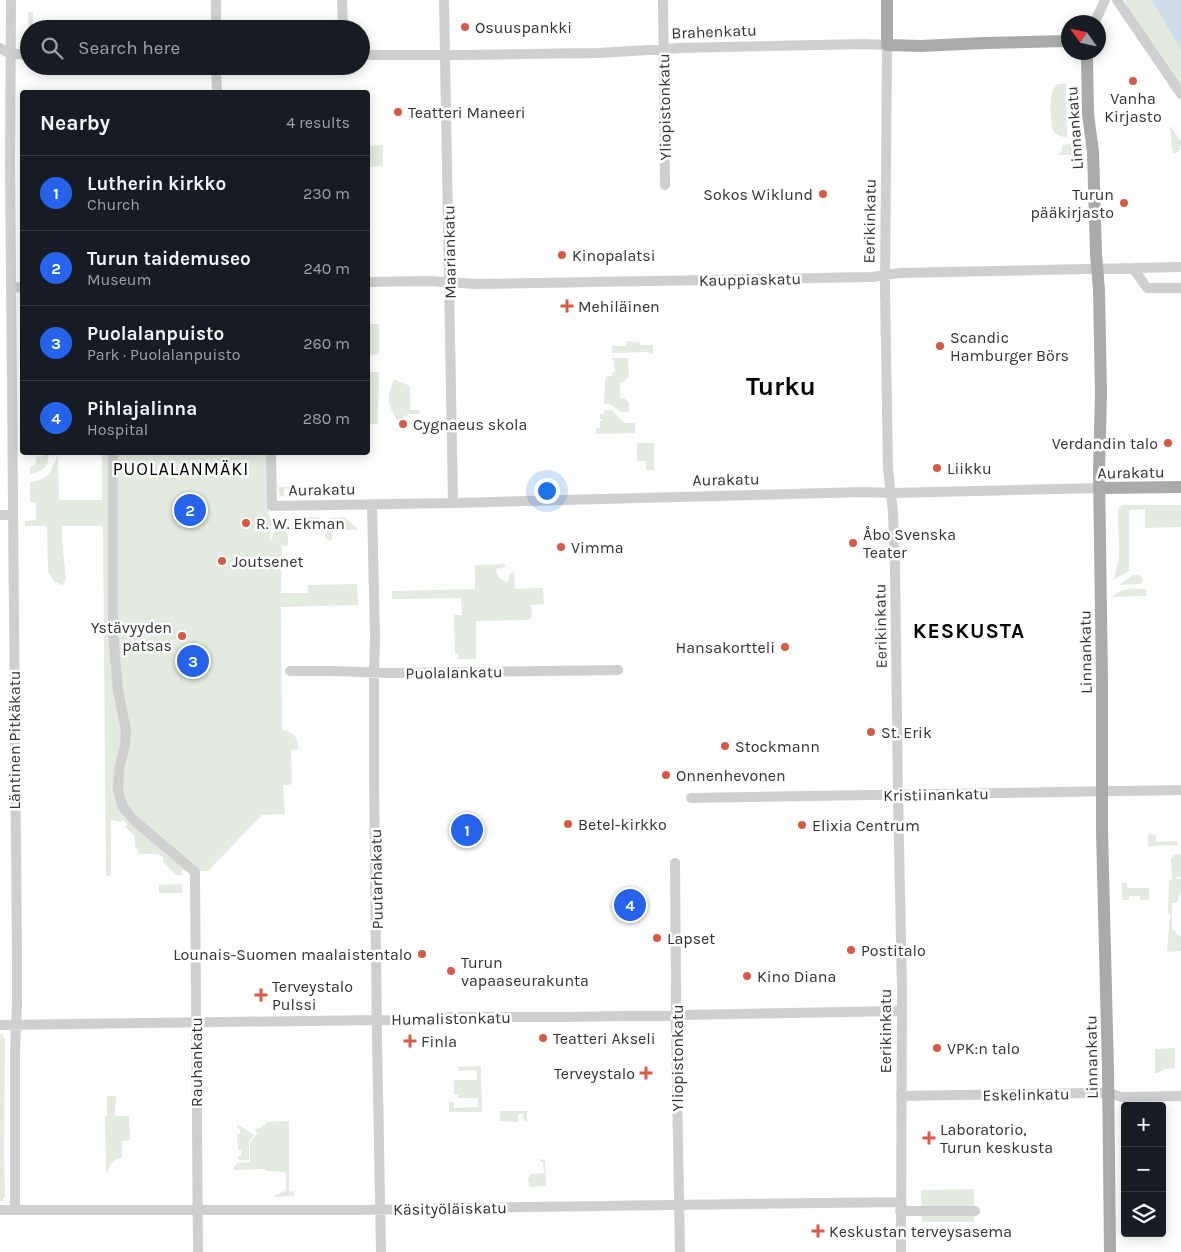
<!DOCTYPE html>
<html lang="en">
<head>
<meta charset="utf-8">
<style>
	:root { --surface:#171b24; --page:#242831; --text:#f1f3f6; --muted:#9ea1a6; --line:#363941; --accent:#2563eb }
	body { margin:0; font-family:Karla,sans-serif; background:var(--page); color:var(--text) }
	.controls { position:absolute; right:15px; bottom:15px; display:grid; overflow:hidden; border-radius:5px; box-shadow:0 2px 12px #0003 }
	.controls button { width:45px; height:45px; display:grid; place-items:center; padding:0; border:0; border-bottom:1px solid var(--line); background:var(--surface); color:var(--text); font:25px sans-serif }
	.compass { position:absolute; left:1061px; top:15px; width:45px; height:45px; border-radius:50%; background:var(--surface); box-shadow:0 2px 12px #0003; rotate:304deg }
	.you { position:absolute; left:546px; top:490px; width:18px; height:18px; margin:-12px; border:4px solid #fff; border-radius:50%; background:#1a73e8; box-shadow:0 0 0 8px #1a73e833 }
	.badge { display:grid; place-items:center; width:32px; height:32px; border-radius:50%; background:var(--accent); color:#fff; font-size:16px; font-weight:700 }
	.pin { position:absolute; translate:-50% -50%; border:2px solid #fff; box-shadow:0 1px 5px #0006 }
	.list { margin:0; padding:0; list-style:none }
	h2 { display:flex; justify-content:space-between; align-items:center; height:65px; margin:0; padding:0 20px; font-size:21px }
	h2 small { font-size:16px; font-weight:400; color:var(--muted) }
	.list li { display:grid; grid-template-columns:32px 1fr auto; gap:15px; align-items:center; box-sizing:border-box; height:75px; padding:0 20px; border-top:1px solid var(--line) }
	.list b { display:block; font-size:19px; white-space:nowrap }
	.list p { margin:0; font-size:16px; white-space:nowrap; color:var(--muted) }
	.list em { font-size:16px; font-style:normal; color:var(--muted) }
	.icon { flex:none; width:28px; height:28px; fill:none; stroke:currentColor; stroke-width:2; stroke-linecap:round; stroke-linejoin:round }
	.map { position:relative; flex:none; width:1181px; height:1252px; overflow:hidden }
	.search { position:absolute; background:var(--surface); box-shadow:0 2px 12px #0003; left:20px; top:20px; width:350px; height:55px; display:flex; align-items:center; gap:12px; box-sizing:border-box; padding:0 18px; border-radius:28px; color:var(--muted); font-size:19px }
	.panel { position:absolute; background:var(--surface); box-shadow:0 2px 12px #0003; left:20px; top:90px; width:350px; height:365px; border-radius:5px }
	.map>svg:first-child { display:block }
</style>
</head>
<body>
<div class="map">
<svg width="1181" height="1252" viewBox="0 0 1181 1252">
	<rect width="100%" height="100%" fill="#fff"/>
	<!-- green -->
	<path fill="#e3eadf" d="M1125 0H1181V86L1127 6Z
		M30 12H33V25L82 26V29H29V34L28 13Z
		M1058 84H1066L1067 137C1059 137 1055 134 1052 128 1051 115 1047 91 1058 84Z
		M1170 126 1181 141V146L1179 147 1181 149 1174 154 1172 149Z
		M368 142H370V146L383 145V166L368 167Z
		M1070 144 1080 150 1081 155H1058L1059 153 1062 152V145Z
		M368 324H379V354L371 355 368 349Z
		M627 341 640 342 641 345H653V354L647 352 612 353V346H626Z
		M612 358H628L629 376 623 382H620V398H624L629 403V412H621L610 404H605L604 402 605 379 607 376H612V373L615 372 614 360H612Z
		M368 372H379L378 424H368Z
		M394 379 410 386V410H420L419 414H409L398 421C387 403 386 400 394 379Z
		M605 410H611L625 423H635V433L596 434V428H600V421H602V419H600V414H603Z
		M637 443H654V470H646V461H637Z
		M43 453H49C48 467 45 471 30 474V468L36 463V457L43 456Z
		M102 453H268L269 516 272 520 270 529V540H271L280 519 285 518V530L288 536V546H282L281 593H308V585L357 584 358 605 281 607 282 730C293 731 299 738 298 749L291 750 292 782 289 785H283L285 814 262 815 208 871 182 870V875H176L163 862V857L158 854H138V850L135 847 134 835 125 827 127 824 122 820 121 822 112 820 111 821V876H106L103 526H62V541L66 578 64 584 61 585 54 581 48 572 47 526H25V521L36 520V503L30 502V482C52 479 49 471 58 455L59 500H102Z
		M314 485H346L347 486H354V495L314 496Z
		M303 486V496L290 497 289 488 284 489V496H281L279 494V487Z
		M1122 505H1181V527L1145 528V509L1129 510V571L1115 579H1114L1119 558 1118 509Z
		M320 517V527L318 530 296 531 293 529 292 518Z
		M344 517 357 528V530H333L332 540 329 541 324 536 327 533V523L328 518Z
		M505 564V567L496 569C497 577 501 581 508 582L510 573 514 572 515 589 543 588 544 604 531 605 532 617 528 620 476 621V659H458V654H455L454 615H462L461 598 392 599V591L475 589V565Z
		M1133 575H1138L1142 577 1143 580 1141 584 1119 585Z
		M1146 589V596L1113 597C1120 587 1134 589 1146 589Z
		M1148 834 1156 835V842L1177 841V845L1148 846Z
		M1181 854V877H1176V879H1181V891L1177 903H1172V930L1175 931 1177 935 1181 936V951L1167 952 1170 914 1168 913 1169 880H1172L1171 858 1174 855Z
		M1122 883H1127V888H1149V900H1140V896H1129V900H1122Z
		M182 884V893H159V885Z
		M0 1034H3V1037L5 1038 4 1153 5 1196 2 1201H0Z
		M1175 1048V1068L1164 1069 1158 1073H1155V1049Z
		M481 1066 482 1112H449V1102H454V1108L478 1107V1098H458V1095H454V1080H477L476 1070 459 1071 458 1067Z
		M107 1096H116L115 1116H129L130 1140 122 1141V1158C114 1159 109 1164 108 1172H106L105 1116H107Z
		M500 1111H527V1121H524L523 1114H518V1122L500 1121Z
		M289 1121V1191L294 1192V1196L275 1197V1195C280 1195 282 1191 286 1191V1175L285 1172 266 1171 265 1169 234 1170V1166L236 1165V1163L250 1162V1143L257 1133 255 1130V1129L261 1128V1126L266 1125V1122Z
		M237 1124 254 1135 249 1142V1160H238V1156H241V1150H238L237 1134H240V1129L237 1128Z
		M539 1159 545 1160 546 1186 529 1187 528 1177H530V1174L544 1173 543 1162H541Z
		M974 1189V1222H922L921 1190Z"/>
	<!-- water -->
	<path fill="#d0dbeb" d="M1152 0H1181V50L1180 48Z"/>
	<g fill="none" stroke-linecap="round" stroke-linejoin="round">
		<!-- minor -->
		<path stroke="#cfcfcf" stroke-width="10" d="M11 0 10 163 17 956V1004L15 1051V1210
			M216 0V29
			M342 0 343 29
			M444 0 453 503
			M663 0 665 185
			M1117 0 1181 94
			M1095 22 1105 0
			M0 48 10 54H29
			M361 55H464L598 53 682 48 769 46 866 44 887 45 885 289 888 469 893 512 895 568 898 795 902 989 901 1252
			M216 66 217 92
			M1133 268 1147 288H1181
			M368 282 426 281 477 284 871 277 900 273 1181 267
			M11 288 22 287
			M113 452V633L118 690 126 731 125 745 119 769 118 791 123 807 135 821 195 872 198 1252
			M271 452 272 506 453 503 865 492 891 493 1099 488
			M372 505 375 639 374 673V781L377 1037 381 1252
			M0 515H12
			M290 671H332L390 673 618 670
			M691 798 1181 790
			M675 863 676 985V1031L680 1252
			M0 1025 377 1020 431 1021 450 1017H566L901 1011
			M901 1096 1086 1093H1108L1122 1097 1181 1096
			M0 1210H363L526 1207 900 1202
			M900 1211H975"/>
		<!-- major -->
		<path stroke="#aaa" stroke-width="12" d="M887 0V45L921 46 984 43 1068 41
			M1085 52 1087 59 1088 114 1093 152 1096 254 1099 290 1101 394 1099 472 1102 682V831L1108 1070 1110 1252
			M1099 488 1181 487"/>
	</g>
	<!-- markers -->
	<g fill="#da5944" stroke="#fff" stroke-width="2">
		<circle cx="465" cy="27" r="5"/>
		<circle cx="1133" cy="81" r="5"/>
		<circle cx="398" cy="112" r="5"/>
		<circle cx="823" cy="194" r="5"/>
		<circle cx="1124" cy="203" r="5"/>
		<circle cx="562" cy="255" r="5"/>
		<path d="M564.5 298.5h5v5h5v5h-5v5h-5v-5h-5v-5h5z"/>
		<circle cx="940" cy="346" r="5"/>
		<circle cx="403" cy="424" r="5"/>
		<circle cx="1168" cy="443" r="5"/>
		<circle cx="937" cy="468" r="5"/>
		<circle cx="246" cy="523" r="5"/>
		<circle cx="853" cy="543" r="5"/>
		<circle cx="561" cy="547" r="5"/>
		<circle cx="222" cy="561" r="5"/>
		<circle cx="182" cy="636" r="5"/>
		<circle cx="785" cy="647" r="5"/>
		<circle cx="871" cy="732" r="5"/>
		<circle cx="725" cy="746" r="5"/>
		<circle cx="666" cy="775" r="5"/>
		<circle cx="568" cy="824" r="5"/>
		<circle cx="802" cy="825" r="5"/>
		<circle cx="657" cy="938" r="5"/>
		<circle cx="851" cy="950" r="5"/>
		<circle cx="422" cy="954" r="5"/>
		<circle cx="451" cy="971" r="5"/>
		<circle cx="747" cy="976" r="5"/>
		<path d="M258.5 987.5h5v5h5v5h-5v5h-5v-5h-5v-5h5z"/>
		<circle cx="543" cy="1038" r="5"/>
		<path d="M407.5 1033.5h5v5h5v5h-5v5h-5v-5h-5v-5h5z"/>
		<circle cx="937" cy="1048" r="5"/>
		<path d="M643.5 1065.5h5v5h5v5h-5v5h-5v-5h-5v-5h5z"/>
		<path d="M926.5 1130.5h5v5h5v5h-5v5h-5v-5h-5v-5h5z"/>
		<path d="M815.5 1223.5h5v5h5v5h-5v5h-5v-5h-5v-5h5z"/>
	</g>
	<g text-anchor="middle" stroke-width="5" stroke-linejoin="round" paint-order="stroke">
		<!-- poi labels -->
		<g font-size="16" fill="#323232" stroke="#fff" text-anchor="start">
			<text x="475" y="33">Osuuspankki</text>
			<text x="1133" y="104" text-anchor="middle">Vanha<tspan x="1133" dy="18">Kirjasto</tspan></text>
			<text x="408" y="118">Teatteri Maneeri</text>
			<text x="813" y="200" text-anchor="end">Sokos Wiklund</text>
			<text x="1114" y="200" text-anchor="end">Turun<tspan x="1114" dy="18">pääkirjasto</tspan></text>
			<text x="572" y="261">Kinopalatsi</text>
			<text x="578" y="312">Mehiläinen</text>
			<text x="950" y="343">Scandic<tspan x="950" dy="18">Hamburger Börs</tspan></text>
			<text x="413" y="430">Cygnaeus skola</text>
			<text x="1158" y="449" text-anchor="end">Verdandin talo</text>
			<text x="947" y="474">Liikku</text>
			<text x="256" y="529">R. W. Ekman</text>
			<text x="863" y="540">Åbo Svenska<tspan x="863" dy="18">Teater</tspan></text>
			<text x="571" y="553">Vimma</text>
			<text x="232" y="567">Joutsenet</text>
			<text x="172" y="633" text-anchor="end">Ystävyyden<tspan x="172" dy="18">patsas</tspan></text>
			<text x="775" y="653" text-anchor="end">Hansakortteli</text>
			<text x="881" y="738">St. Erik</text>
			<text x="735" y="752">Stockmann</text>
			<text x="676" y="781">Onnenhevonen</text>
			<text x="578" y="830">Betel-kirkko</text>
			<text x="812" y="831">Elixia Centrum</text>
			<text x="667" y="944">Lapset</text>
			<text x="861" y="956">Postitalo</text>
			<text x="412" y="960" text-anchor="end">Lounais-Suomen maalaistentalo</text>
			<text x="461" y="968">Turun<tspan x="461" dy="18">vapaaseurakunta</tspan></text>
			<text x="757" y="982">Kino Diana</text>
			<text x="272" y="992">Terveystalo<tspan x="272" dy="18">Pulssi</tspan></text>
			<text x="553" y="1044">Teatteri Akseli</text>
			<text x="421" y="1047">Finla</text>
			<text x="947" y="1054">VPK:n talo</text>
			<text x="635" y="1079" text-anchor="end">Terveystalo</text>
			<text x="940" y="1135">Laboratorio,<tspan x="940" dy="18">Turun keskusta</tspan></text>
			<text x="829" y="1237">Keskustan terveysasema</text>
		</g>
		<!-- street labels -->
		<g font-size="16" fill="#323232" stroke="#fff">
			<text transform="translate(714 31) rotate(-2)" y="6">Brahenkatu</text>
			<text transform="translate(664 107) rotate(-91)" y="6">Yliopistonkatu</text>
			<text transform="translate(1074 128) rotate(-94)" y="6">Linnankatu</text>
			<text transform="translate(869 221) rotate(-89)" y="6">Eerikinkatu</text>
			<text transform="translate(449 252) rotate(-91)" y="6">Maariankatu</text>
			<text transform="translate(750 279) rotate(-1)" y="6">Kauppiaskatu</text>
			<text transform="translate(1131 472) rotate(-1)" y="6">Aurakatu</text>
			<text transform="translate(726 479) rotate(-1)" y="6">Aurakatu</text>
			<text transform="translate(322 489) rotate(-1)" y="6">Aurakatu</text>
			<text transform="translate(880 626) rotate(-91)" y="6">Eerikinkatu</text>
			<text transform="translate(1085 652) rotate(-91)" y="6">Linnankatu</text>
			<text transform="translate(454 672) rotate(-1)" y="6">Puolalankatu</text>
			<text transform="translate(14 740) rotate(-90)" y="6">Läntinen Pitkäkatu</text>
			<text transform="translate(936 794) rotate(-1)" y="6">Kristiinankatu</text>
			<text transform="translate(376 879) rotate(-91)" y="6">Puutarhakatu</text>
			<text transform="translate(451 1018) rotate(-1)" y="6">Humalistonkatu</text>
			<text transform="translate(885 1031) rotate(-90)" y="6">Eerikinkatu</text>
			<text transform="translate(1091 1057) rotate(-91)" y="6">Linnankatu</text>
			<text transform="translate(677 1058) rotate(-90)" y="6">Yliopistonkatu</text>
			<text transform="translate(196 1062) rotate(-90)" y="6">Rauhankatu</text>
			<text transform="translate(1026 1094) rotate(-1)" y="6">Eskelinkatu</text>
			<text transform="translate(450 1208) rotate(-1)" y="6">Käsityöläiskatu</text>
		</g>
		<!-- neighbourhood labels -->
		<g font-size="18" letter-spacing="1" fill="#000" stroke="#fff">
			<text x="181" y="475">PUOLALANMÄKI</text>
		</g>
		<!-- district labels -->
		<g font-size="21" font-weight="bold" letter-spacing="1" fill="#000" stroke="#fff">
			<text x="969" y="638">KESKUSTA</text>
		</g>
		<!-- town labels -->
		<g font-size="26" font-weight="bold" fill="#000" stroke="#fff">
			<text x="781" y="395">Turku</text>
		</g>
	</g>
</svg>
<div class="controls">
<button>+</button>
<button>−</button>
<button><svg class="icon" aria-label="layers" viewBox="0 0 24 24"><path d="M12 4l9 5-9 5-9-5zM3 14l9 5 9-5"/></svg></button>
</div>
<svg class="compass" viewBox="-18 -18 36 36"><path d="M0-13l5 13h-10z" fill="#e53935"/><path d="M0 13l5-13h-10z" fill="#9ea1a6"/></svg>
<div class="you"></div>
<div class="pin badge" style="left:467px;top:830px">1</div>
<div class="pin badge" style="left:190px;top:510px">2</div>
<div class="pin badge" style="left:193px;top:661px">3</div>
<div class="pin badge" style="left:630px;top:905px">4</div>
<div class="search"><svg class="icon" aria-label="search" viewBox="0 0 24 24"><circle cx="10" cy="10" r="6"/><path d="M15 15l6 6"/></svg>Search here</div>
<section class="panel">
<h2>Nearby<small>4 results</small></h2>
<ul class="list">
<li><span class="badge">1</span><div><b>Lutherin kirkko</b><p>Church</p></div><em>230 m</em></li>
<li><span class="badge">2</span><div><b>Turun taidemuseo</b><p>Museum</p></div><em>240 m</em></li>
<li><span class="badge">3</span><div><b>Puolalanpuisto</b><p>Park · Puolalanpuisto</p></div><em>260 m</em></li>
<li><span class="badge">4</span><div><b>Pihlajalinna</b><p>Hospital</p></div><em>280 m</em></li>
</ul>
</section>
</div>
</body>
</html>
